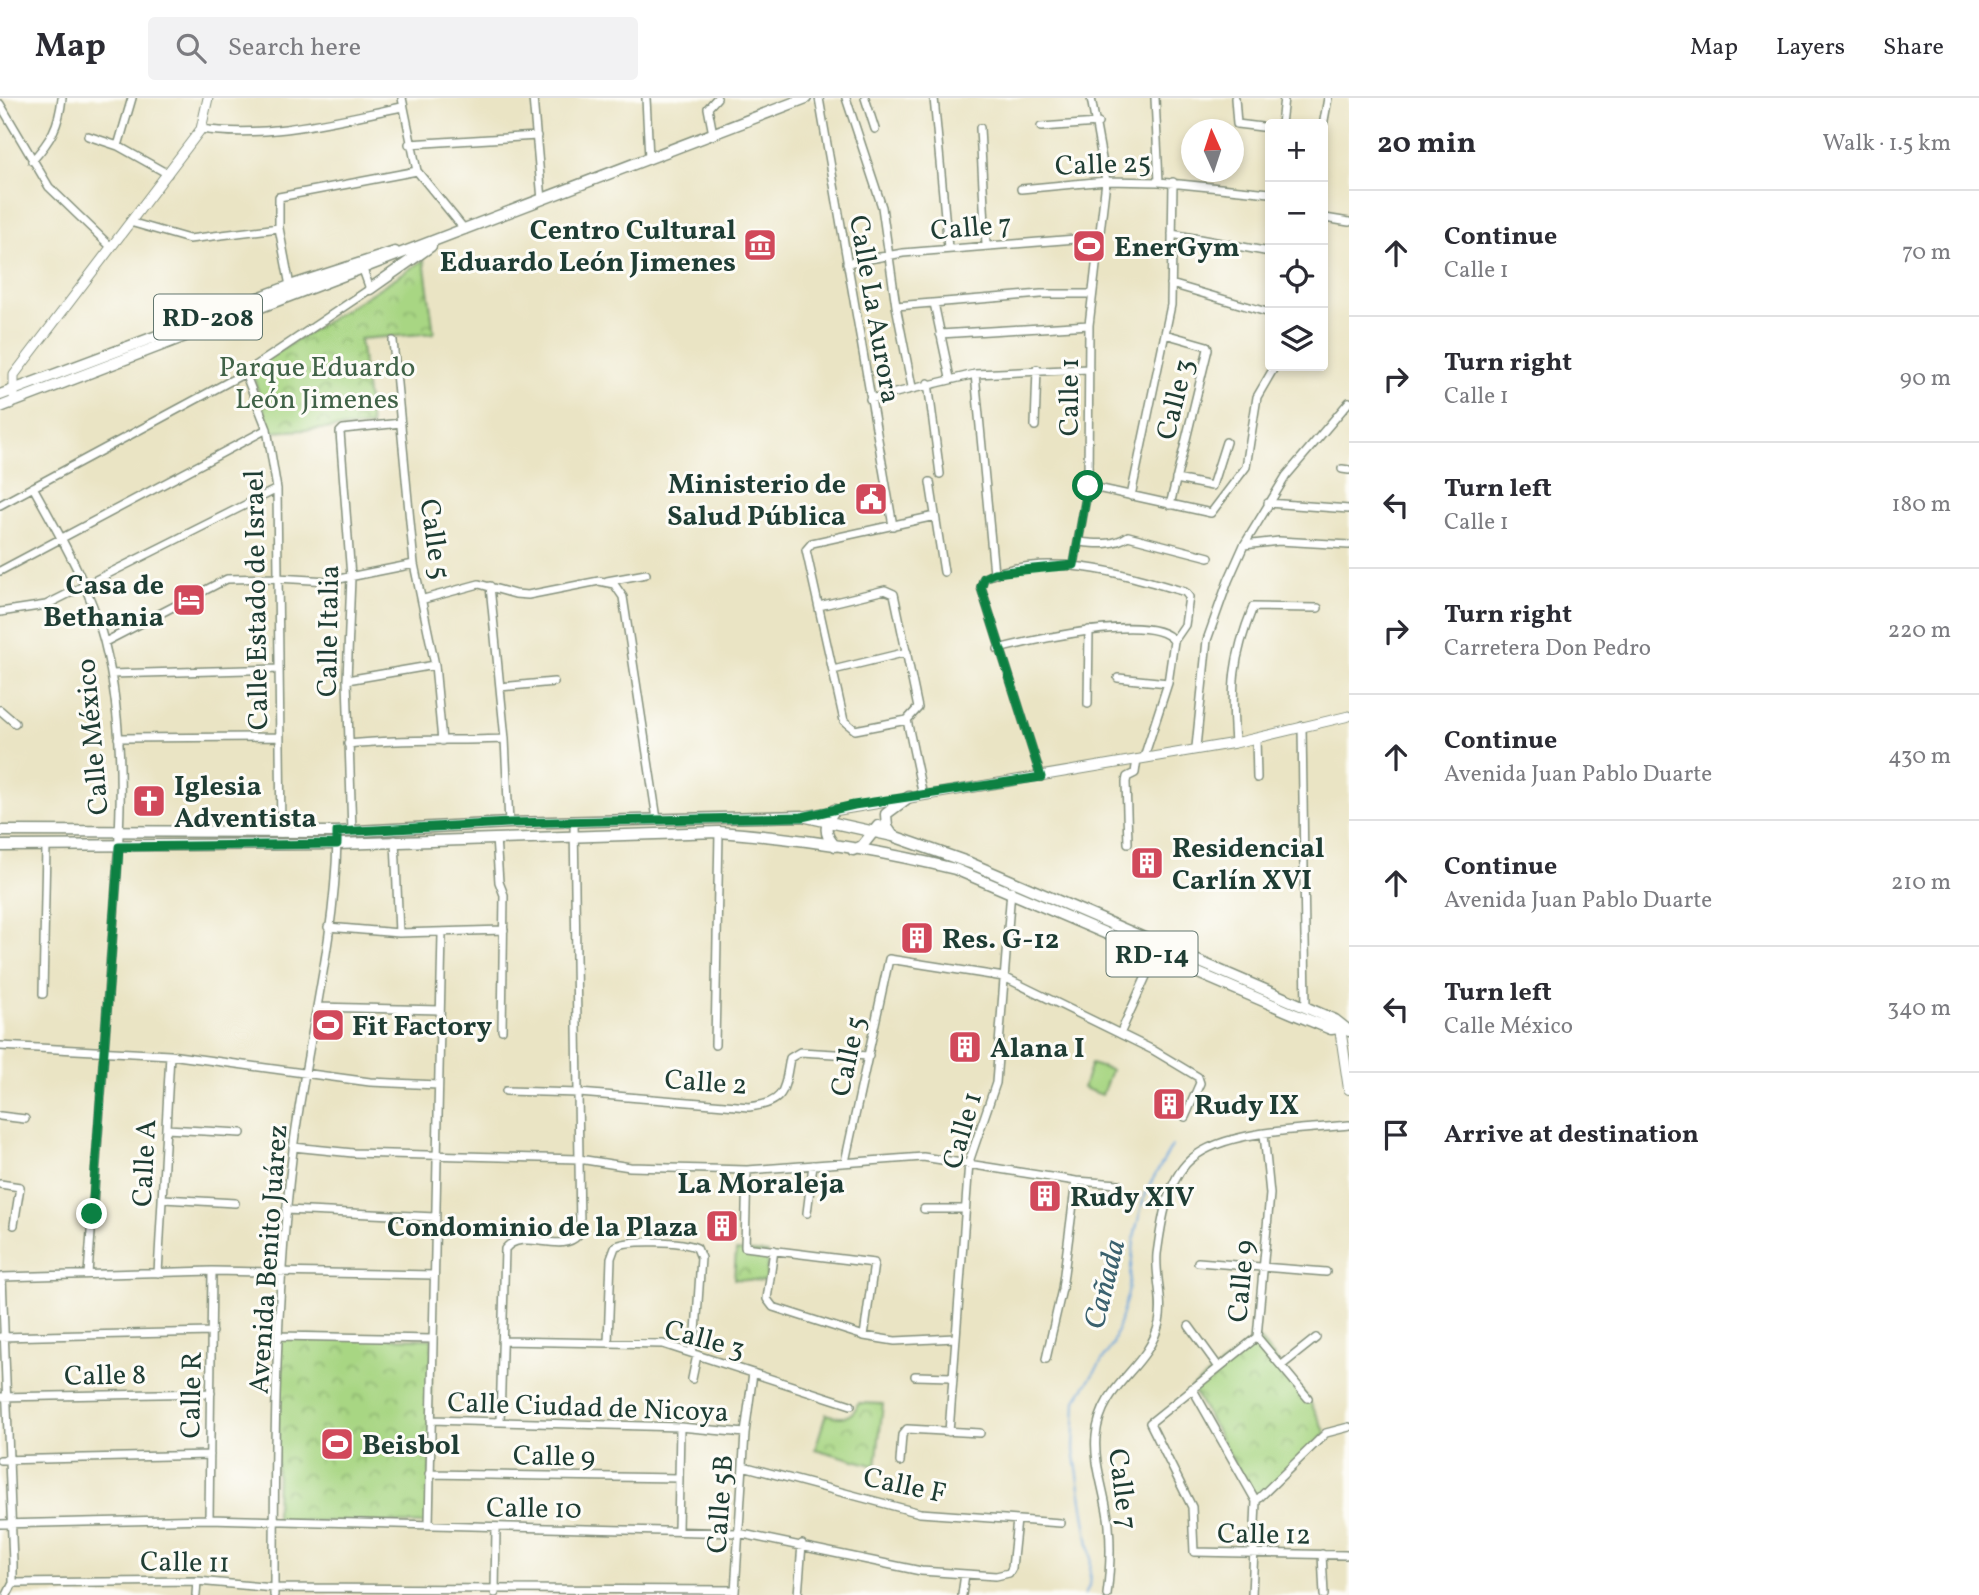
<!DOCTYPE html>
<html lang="en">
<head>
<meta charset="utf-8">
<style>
	:root { --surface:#fff; --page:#f2f2f3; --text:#2b2b33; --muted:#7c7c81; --line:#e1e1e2 }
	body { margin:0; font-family:Vollkorn,serif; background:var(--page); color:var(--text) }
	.controls { position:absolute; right:21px; top:21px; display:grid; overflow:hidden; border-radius:7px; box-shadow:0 4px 10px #0003 }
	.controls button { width:63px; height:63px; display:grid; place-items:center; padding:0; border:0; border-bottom:2px solid var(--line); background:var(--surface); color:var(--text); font:35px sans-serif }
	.compass { position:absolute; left:1181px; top:21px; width:63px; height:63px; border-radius:50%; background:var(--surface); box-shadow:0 4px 10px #0003; rotate:357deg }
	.stop { position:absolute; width:21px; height:21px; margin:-16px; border:5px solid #0b8043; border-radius:50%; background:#fff }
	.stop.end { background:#0b8043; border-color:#fff; box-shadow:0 2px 7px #0008 }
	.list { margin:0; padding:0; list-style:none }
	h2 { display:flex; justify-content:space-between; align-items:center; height:91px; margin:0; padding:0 28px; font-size:30px }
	h2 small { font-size:23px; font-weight:400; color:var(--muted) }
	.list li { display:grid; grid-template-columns:46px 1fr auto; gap:21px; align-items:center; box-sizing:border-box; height:126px; padding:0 28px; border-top:2px solid var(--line) }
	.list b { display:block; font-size:26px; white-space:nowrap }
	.list p { margin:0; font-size:23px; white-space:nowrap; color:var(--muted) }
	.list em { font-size:23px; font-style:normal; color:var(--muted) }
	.icon { flex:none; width:38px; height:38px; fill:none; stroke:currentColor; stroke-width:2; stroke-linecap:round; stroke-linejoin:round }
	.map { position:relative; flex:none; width:1349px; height:1497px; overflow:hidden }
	header { display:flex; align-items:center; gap:42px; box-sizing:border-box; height:98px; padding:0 35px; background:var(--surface); border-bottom:2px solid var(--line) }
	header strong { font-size:33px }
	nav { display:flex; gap:38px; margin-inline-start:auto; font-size:24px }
	.search { width:490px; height:63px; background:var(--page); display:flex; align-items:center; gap:18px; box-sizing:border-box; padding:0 24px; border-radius:7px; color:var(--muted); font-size:26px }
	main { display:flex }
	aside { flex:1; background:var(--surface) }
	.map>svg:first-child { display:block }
</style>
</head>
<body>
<header>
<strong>Map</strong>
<div class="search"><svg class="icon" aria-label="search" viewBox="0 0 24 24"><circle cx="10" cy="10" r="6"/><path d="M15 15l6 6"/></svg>Search here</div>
<nav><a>Map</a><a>Layers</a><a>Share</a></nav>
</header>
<main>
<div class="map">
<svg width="1349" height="1497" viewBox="0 0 1349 1497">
	<defs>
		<pattern id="park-crowns" width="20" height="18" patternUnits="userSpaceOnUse" patternTransform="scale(1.75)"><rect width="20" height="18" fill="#a8d683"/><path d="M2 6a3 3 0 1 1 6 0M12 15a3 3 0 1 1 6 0" fill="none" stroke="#88af6c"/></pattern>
	</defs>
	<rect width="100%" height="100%" fill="#fdfcf7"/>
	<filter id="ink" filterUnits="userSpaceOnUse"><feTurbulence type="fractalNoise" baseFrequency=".0143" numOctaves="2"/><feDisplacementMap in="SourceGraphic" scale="14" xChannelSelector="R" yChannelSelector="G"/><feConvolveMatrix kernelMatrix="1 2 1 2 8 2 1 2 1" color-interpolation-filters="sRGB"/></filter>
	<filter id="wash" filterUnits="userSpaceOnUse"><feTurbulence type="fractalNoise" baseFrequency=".00686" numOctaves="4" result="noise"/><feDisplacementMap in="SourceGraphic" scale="28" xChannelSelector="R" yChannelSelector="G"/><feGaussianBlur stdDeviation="1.57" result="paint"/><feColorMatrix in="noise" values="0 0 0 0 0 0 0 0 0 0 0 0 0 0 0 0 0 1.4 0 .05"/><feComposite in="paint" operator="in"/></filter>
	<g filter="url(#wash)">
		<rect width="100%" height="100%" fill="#eae4c4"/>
		<!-- grass -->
		<path fill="#a8d683" stroke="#648a5c" stroke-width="2" d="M1091 966 1111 972 1102 997 1083 990Z"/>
		<!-- park -->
		<path fill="url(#park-crowns)" stroke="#648a5c" stroke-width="2" d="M424 162 434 235 360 241 371 328 271 334 251 271Z
			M736 1153 768 1155 766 1183 734 1181Z
			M279 1238 432 1241 429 1426 276 1422Z
			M1257 1239 1308 1300 1326 1335 1256 1403 1192 1290Z
			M858 1305 883 1306 876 1368 815 1351 826 1316C840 1321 853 1321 858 1305Z"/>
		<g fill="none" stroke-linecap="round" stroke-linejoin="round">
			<!-- stream -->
			<path stroke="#6ba4da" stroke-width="2" d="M1085 1497 1089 1488 1091 1459 1074 1352 1076 1302 1113 1246 1128 1195 1135 1135 1145 1095 1172 1048"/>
		</g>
	</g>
	<g filter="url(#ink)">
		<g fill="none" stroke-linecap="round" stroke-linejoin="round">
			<defs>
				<path id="minor" d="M132 0 118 48 168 76
					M402 0 417 73 465 132
					M533 0 542 102
					M646 0 649 60
					M819 0 893 428
					M846 0 882 109 896 208 912 289
					M865 0 875 31
					M934 0 948 150
					M1155 0 1159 84
					M1235 0 1237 26 1270 30
					M0 6 49 89 110 148
					M1281 26 1284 0
					M1323 28 1328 0
					M1041 29 1098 25
					M980 30 986 147
					M201 31C269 41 336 22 402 9
					M713 36 708 10 717 0
					M88 38 118 48
					M409 46 537 38
					M32 63C51 42 59 28 62 0
					M1021 91 1106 83 1159 84 1270 95
					M1325 120 1349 124
					M130 124 189 141 279 130
					M1172 136 1270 154
					M847 165 903 155 1100 139
					M1171 186 1270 215
					M290 188 279 130V99L417 73
					M934 205 950 280
					M896 208 1041 196H1092
					M940 236 1089 227
					M1165 236 1207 248 1208 251 1170 407
					M393 243 414 466 435 567 442 643
					M245 275 267 331 277 391 281 735
					M975 276 994 475
					M928 285 940 376
					M870 301 975 276 1089 271
					M1035 328 1037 271
					M1342 371 1349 372
					M1176 381 1212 388 1226 344
					M930 384 944 474
					M1088 388 1211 415 1246 369 1257 299 1275 268
					M33 389C60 438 90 488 104 543 131 649 118 762 110 870 102 972 95 1074 88 1176
					M1131 398 1171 207 1173 84
					M1268 405 1349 411
					M0 407 245 275 370 191 361 166
					M1080 444C1096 446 1114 448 1128 438L1209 459
					M1244 447 1279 443 1349 447
					M1074 467 1088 388 1089 227 1106 83 1091 0
					M0 473 267 331
					M607 483 646 476
					M490 488 505 641 509 725
					M424 501 479 486 515 496 528 497 599 483 614 486 623 499 657 721
					M819 508 885 492 894 496 918 610 907 622 855 632 844 623 806 452 812 445 935 418
					M0 514 46 507 277 391
					M105 544 227 481 277 480 329 483 414 466
					M998 551C1030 543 1153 513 1174 543
					M833 572 907 554
					M111 576 277 571
					M1118 580 1168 585
					M347 582 435 567
					M500 589 554 584
					M1088 606 1089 532
					M0 612 15 625
					M907 622 923 698
					M1302 628 1306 910
					M118 640 279 639
					M1256 640 1257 680
					M1235 645C1231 589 1232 561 1253 509L1318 510
					M348 646C401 641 452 643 505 641
					M1196 649 1207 542 1228 483 1244 447 1286 378 1349 304
					M1144 659 1168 585 1174 543
					M1041 679 981 489 984 480C1048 452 1122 475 1185 494L1189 499 1185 527 1174 543
					M352 734 347 582 351 479 340 334 343 331 401 325
					M496 740 499 784 504 797 502 932
					M395 742 399 835
					M1128 745 1126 684 1127 679 1135 675 1137 661
					M328 829 399 835 504 832
					M43 896 46 749
					M317 909 440 912
					M1120 936 1157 854
					M715 947 719 734
					M0 948 170 957 370 984 438 987
					M506 993 579 995 749 1009C786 1005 784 992 790 960L800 954 869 958
					M0 1018 25 1021
					M166 1031 241 1035
					M1264 1036 1270 1096 1257 1239 1150 1325 1192 1409 1194 1454 1346 1457
					M293 1049 353 1055 579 1061 630 1069 747 1072 923 1059 1076 1083 1119 1086
					M845 1064 889 861 1004 879 1153 952 1198 979 1200 985 1185 1019
					M747 1072 745 1149 874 1165 864 1238
					M0 1086 20 1089 14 1127
					M163 1101 235 1105
					M924 1111H965
					M286 1112 435 1119
					M807 1115 813 1067
					M774 1152 767 1201 773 1209 864 1238 895 1243 955 1240
					M1198 1164 1326 1174
					M158 1175 170 957
					M1189 1228 1218 1268
					M279 1238 432 1241
					M0 1239 212 1234
					M1257 1239 1308 1300
					M502 1243 663 1246 851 1307
					M608 1245 611 1160 615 1149C628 1141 684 1143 697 1150L701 1160 696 1234 691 1255
					M1046 1261 1062 1191 1076 1083
					M1282 1267 1316 1240
					M915 1278 952 1279
					M692 1281 697 1257
					M1192 1290 1256 1403
					M0 1299 211 1295
					M431 1322 680 1329 745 1335
					M500 1323 505 1151C522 1129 561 1157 578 1137L580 1130 574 724
					M949 1334 969 1064 996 985 1011 792
					M0 1362 210 1357
					M900 1364 902 1337 907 1331 980 1335
					M743 1368 920 1415 1061 1425
					M429 1376 679 1380
					M209 1421 212 1173
					M0 1426 209 1421 738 1435 921 1473 996 1478 1009 1475 1012 1470 1017 1422
					M429 1426 442 836
					M678 1432 680 1329
					M1322 1456 1324 1497
					M13 1485 197 1483 274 1490 735 1492
					M735 1494 745 1335 753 1275
					M495 1495 496 1429
					M7 1497 13 1485V1465L2 1179 212 1173 434 1177
					M196 1497 197 1483
					M274 1497C274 1349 275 1199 293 1052 306 948 335 846 337 742
					M798 1497 802 1446
					M962 1497 965 1476
					M1107 1497C1110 1474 1111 1451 1109 1428 1107 1399 1093 1367 1096 1338 1101 1285 1148 1272 1159 1225 1164 1203 1155 1178 1157 1156 1161 1127 1166 1088 1186 1066 1217 1031 1305 1032 1349 1027
					M1252 1497 1256 1403 1326 1335 1349 1329"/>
				<path id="tertiary" d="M14 298V277L201 31 208 0
					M804 718 1235 645 1349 618"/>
				<path id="secondary" d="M1340 930 1349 991"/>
				<path id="primary" d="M370 191 431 148
					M0 297 290 188 395 154
					M0 309 806 0
					M834 712C825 726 823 736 835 748
					M0 733 337 734 509 725 802 718 893 738 970 765 1335 922 1349 933
					M893 738 887 729 886 716 909 699
					M0 748 337 746 719 734C798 740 878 752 955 771L1294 916 1331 931 1340 930
					M853 752 862 748 878 728"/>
			</defs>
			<!-- minor casing -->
			<use href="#minor" stroke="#84907c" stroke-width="10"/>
			<!-- tertiary casing -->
			<use href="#tertiary" stroke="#84907c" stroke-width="11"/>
			<!-- secondary casing -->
			<use href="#secondary" stroke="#84907c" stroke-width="12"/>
			<!-- primary casing -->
			<use href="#primary" stroke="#84907c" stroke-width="13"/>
			<!-- minor -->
			<use href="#minor" stroke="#fff" stroke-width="7"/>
			<!-- tertiary -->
			<use href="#tertiary" stroke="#fff" stroke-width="9"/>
			<!-- secondary -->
			<use href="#secondary" stroke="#fff" stroke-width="10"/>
			<!-- primary -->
			<use href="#primary" stroke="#fff" stroke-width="10"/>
		</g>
	</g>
	<g fill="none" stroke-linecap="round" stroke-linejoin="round" filter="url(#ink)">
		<!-- route -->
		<path stroke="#0b8043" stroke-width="9" d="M92 1116 119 749 337 746V734L509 725 802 719 854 707 1041 679 981 489 984 480 994 475 1074 467 1088 388"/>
	</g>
	<!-- icons -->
	<defs>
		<symbol id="museum-square" viewBox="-11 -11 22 22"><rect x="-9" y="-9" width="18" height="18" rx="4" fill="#d1495b" stroke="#fdfcf7"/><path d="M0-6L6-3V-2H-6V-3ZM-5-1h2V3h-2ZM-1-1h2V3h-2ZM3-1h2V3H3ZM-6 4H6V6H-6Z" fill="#fff"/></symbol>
		<symbol id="stadium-square" viewBox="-11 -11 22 22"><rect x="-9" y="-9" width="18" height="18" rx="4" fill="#d1495b" stroke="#fdfcf7"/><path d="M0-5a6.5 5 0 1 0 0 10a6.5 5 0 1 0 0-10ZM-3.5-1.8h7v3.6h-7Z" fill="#fff"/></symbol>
		<symbol id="civic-square" viewBox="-11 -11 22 22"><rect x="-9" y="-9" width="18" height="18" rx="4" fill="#d1495b" stroke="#fdfcf7"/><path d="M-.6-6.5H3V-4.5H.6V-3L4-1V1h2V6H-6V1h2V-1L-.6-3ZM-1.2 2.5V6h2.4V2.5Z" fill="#fff"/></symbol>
		<symbol id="hotel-square" viewBox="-11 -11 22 22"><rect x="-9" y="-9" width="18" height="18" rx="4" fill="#d1495b" stroke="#fdfcf7"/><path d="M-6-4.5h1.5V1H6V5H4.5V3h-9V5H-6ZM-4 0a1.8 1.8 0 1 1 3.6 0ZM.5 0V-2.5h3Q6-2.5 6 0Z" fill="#fff"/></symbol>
		<symbol id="church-square" viewBox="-11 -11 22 22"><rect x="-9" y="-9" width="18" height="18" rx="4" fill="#d1495b" stroke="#fdfcf7"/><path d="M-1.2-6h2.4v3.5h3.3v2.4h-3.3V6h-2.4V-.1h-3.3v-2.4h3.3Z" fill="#fff"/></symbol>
		<symbol id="building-square" viewBox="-11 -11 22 22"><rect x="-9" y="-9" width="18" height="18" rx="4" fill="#d1495b" stroke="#fdfcf7"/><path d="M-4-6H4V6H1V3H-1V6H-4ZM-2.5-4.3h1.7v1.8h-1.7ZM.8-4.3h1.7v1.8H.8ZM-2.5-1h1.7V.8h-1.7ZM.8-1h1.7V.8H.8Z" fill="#fff"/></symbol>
	</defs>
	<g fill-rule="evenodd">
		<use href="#museum-square" x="741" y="128" width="38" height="38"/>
		<use href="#stadium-square" x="1070" y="129" width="38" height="38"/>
		<use href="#civic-square" x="852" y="382" width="38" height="38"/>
		<use href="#hotel-square" x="170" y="483" width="38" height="38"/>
		<use href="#church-square" x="130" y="684" width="38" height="38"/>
		<use href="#building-square" x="1128" y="746" width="38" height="38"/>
		<use href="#building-square" x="898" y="821" width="38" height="38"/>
		<use href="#stadium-square" x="309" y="908" width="38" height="38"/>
		<use href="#building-square" x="946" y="930" width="38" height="38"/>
		<use href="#building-square" x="1150" y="987" width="38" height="38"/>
		<use href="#building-square" x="1026" y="1079" width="38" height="38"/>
		<use href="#building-square" x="703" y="1109" width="38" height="38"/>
		<use href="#stadium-square" x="318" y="1327" width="38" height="38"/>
	</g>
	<g text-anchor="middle" stroke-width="6" stroke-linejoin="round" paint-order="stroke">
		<!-- shield labels -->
		<g fill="#fdfcf7" stroke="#62766e" stroke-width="2">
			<rect x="154" y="196.5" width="108" height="45" rx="5"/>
			<rect x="1106.5" y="833.5" width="91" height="45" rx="5"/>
		</g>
		<g font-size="26" font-weight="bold" fill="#1f3d34">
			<text x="208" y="228">RD-208</text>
			<text x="1152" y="865">RD-14</text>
		</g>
		<!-- street labels -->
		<g font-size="28" fill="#1f3d34" stroke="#fdfcf7">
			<text transform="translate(1103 65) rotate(-2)" y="10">Calle 25</text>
			<text transform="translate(971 128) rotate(-5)" y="10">Calle 7</text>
			<text transform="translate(876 211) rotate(80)" y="10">Calle La Aurora</text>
			<text transform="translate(1068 299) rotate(-90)" y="10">Calle 1</text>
			<text transform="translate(1174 301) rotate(-76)" y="10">Calle 3</text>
			<text transform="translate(436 441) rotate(82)" y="10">Calle 5</text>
			<text transform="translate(255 502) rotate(-91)" y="10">Calle Estado de Israel</text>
			<text transform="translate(327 533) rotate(-89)" y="10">Calle Italia</text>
			<text transform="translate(91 639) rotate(-95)" y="10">Calle México</text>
			<text transform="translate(847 958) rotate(-78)" y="10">Calle 5</text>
			<text transform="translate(706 983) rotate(4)" y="10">Calle 2</text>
			<text transform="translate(961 1032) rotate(-74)" y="10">Calle 1</text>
			<text transform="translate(143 1065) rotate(-87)" y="10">Calle A</text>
			<text transform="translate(267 1161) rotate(-86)" y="10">Avenida Benito Juárez</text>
			<text transform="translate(1240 1183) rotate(-85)" y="10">Calle 9</text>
			<text transform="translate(705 1240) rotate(15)" y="10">Calle 3</text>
			<text transform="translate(105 1276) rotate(-1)" y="10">Calle 8</text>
			<text transform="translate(190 1297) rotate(-89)" y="10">Calle R</text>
			<text transform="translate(588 1308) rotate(2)" y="10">Calle Ciudad de Nicoya</text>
			<text transform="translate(554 1357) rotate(1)" y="10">Calle 9</text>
			<text transform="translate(905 1386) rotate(12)" y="10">Calle F</text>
			<text transform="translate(1124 1391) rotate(83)" y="10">Calle 7</text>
			<text transform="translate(719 1406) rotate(-86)" y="10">Calle 5B</text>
			<text transform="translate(534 1409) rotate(1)" y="10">Calle 10</text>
			<text transform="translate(1264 1435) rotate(1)" y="10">Calle 12</text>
			<text transform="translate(185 1463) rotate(1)" y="10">Calle 11</text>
		</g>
		<!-- poi labels -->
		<g font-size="28" font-weight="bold" fill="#1f3d34" stroke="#fdfcf7" text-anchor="start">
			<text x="736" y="141" text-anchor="end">Centro Cultural<tspan x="736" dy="32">Eduardo León Jimenes</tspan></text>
			<text x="1114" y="158">EnerGym</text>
			<text x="846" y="395" text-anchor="end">Ministerio de<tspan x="846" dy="32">Salud Pública</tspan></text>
			<text x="164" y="496" text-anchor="end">Casa de<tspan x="164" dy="32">Bethania</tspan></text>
			<text x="174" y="697">Iglesia<tspan x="174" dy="32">Adventista</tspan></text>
			<text x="1172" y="759">Residencial<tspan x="1172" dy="32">Carlín XVI</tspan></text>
			<text x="942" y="850">Res. G-12</text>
			<text x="352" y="937">Fit Factory</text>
			<text x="990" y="959">Alana I</text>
			<text x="1194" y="1016">Rudy IX</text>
			<text x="1070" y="1108">Rudy XIV</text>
			<text x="698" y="1138" text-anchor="end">Condominio de la Plaza</text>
			<text x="362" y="1356">Beisbol</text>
		</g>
		<!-- park labels -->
		<g font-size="28" fill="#416348" stroke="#fdfcf7">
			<text x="317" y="278">Parque Eduardo<tspan x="317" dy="32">León Jimenes</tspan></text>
		</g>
		<!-- neighbourhood labels -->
		<g font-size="30" font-weight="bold" fill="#1f3d34" stroke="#fdfcf7">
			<text x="761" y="1095">La Moraleja</text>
		</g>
		<!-- water labels -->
		<g font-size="30" font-style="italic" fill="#3a616e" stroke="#fdfcf7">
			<text transform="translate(1104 1186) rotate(-76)" y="10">Cañada</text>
		</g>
	</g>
</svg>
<div class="controls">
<button>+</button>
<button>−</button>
<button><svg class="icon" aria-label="locate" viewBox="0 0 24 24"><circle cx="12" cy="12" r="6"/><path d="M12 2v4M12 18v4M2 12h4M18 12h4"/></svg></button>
<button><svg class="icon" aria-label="layers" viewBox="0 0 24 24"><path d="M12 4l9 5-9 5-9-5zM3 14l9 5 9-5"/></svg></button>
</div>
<svg class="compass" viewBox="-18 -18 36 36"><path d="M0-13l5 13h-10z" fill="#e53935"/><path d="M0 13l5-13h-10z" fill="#7c7c81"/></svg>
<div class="stop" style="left:1088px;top:388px"></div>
<div class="stop end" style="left:92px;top:1116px"></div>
</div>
<aside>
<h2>20 min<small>Walk · 1.5 km</small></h2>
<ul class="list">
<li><svg class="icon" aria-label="ahead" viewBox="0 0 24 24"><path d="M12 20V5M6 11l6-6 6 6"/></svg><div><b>Continue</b><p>Calle 1</p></div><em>70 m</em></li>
<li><svg class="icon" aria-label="right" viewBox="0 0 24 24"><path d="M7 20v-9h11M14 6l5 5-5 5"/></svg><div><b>Turn right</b><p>Calle 1</p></div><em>90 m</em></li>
<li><svg class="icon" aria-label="left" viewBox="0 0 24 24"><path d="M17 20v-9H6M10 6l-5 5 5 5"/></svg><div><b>Turn left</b><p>Calle 1</p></div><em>180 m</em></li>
<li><svg class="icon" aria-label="right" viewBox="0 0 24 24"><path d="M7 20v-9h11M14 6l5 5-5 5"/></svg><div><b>Turn right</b><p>Carretera Don Pedro</p></div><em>220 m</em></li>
<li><svg class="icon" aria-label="ahead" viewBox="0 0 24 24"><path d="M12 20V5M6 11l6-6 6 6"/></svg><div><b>Continue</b><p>Avenida Juan Pablo Duarte</p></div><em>430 m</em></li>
<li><svg class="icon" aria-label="ahead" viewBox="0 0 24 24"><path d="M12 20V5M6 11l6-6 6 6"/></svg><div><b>Continue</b><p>Avenida Juan Pablo Duarte</p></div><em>210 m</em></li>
<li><svg class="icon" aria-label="left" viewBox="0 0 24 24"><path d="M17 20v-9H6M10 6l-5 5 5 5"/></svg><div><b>Turn left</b><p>Calle México</p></div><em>340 m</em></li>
<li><svg class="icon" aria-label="arrive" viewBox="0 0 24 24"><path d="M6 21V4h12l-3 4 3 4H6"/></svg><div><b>Arrive at destination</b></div></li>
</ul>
</aside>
</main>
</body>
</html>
